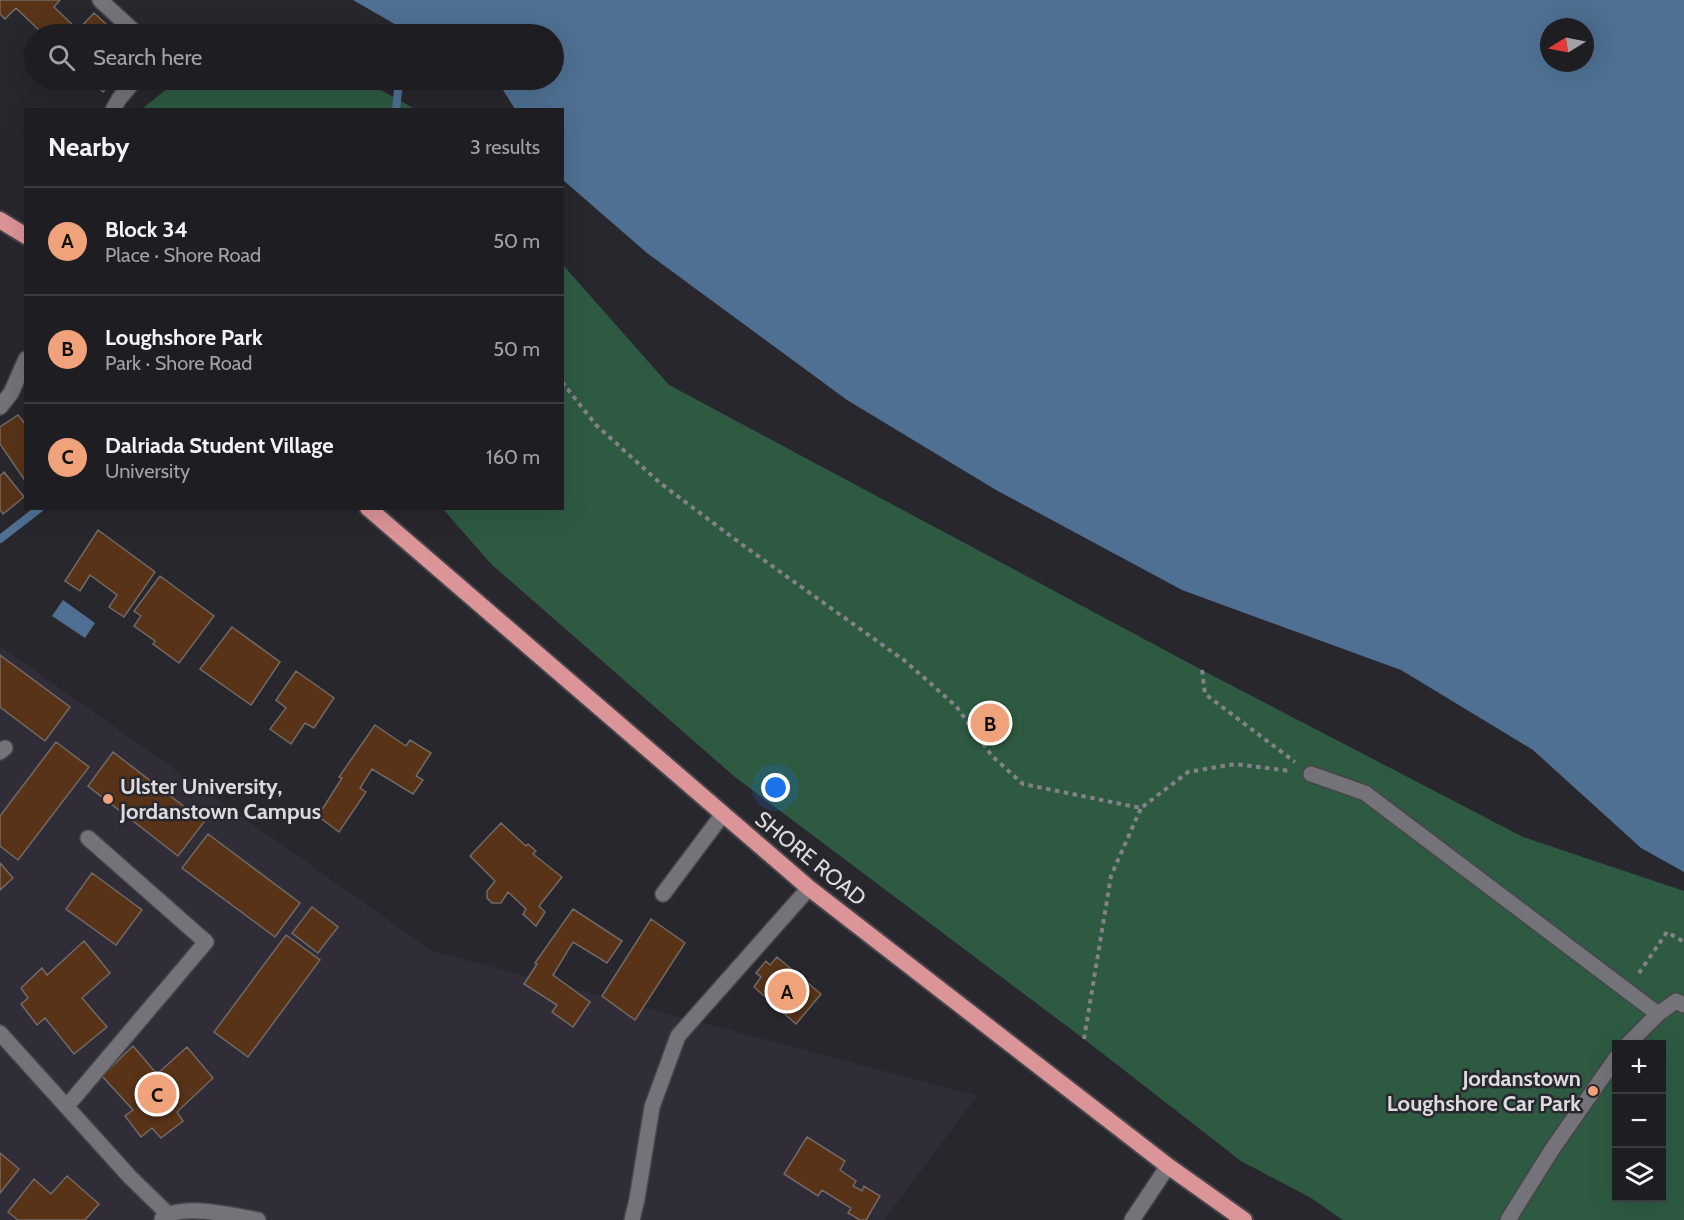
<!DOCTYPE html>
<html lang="en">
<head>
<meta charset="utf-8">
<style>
	:root { --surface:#1e1d22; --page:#2b2a2f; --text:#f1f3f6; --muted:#a1a2a5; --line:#3c3b40; --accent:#f0a27a }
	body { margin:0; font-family:Cabin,sans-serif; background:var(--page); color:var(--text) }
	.controls { position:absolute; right:18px; bottom:18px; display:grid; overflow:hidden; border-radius:0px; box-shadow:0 6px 24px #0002 }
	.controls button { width:54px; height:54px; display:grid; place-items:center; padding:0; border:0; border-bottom:2px solid var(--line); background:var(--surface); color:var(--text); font:30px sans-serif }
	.compass { position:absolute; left:1540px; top:18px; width:54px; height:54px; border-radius:50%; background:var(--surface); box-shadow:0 6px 24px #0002; rotate:260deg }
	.you { position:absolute; left:776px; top:788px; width:21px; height:21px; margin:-15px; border:4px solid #fff; border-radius:50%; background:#1a73e8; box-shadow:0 0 0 9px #1a73e833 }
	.badge { display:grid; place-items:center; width:39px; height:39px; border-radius:50%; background:var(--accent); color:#111; font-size:20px; font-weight:700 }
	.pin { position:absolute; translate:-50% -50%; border:3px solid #fff; box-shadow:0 2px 6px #0006 }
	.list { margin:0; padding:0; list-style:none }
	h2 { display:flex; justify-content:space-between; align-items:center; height:78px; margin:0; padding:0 24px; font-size:26px }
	h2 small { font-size:20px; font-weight:400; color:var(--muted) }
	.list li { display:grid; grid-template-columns:39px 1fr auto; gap:18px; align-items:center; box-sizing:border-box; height:108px; padding:0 24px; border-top:2px solid var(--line) }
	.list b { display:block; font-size:22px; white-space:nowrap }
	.list p { margin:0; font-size:20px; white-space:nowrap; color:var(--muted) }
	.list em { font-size:20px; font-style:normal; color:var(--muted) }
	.icon { flex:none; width:33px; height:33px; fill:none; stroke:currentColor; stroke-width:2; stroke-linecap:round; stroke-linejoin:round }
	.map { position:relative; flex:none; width:1684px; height:1220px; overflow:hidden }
	.search { position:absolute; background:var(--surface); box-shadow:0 6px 24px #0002; left:24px; top:24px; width:540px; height:66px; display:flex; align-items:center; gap:15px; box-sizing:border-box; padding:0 21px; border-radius:33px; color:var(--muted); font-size:22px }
	.panel { position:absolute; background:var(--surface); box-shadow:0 6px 24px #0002; left:24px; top:108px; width:540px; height:402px; border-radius:0px }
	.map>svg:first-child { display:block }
</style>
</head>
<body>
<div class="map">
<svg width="1684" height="1220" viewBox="0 0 1684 1220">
	<rect width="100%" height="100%" fill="#28272d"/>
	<!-- built -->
	<path fill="#302d39" d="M0 646 432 951 977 1096 884 1220H0Z"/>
	<!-- green -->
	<path fill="#2e5a42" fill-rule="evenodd" d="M178 80H363L415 109H142Z
		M563 265 669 385 1202 670 1523 837 1684 891V1220H1343L1311 1198 1241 1161 1084 1039 735 777 491 564 443 509 562 508ZM1616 1044H1662V1198H1616Z"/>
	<!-- water -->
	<path fill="#4f7093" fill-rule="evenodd" d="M353 0H1684V872L1641 848 1533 750 1401 670 1182 590 996 490 847 400 647 253 563 180 562 110 515 109 503 90 489 80H554V34H412ZM1549 27H1585V63H1549Z
		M63 600 95 623 85 638 52 616Z"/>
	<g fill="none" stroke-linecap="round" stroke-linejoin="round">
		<!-- stream -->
		<path stroke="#4f7093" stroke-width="8" d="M396 110 399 80
			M0 539 40 508"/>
	</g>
	<!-- building -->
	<path fill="#583317" stroke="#716a66" stroke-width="1.5" d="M0 0H60L54 7 78 30 94 13 117 34H43L16 8 5 19 0 14Z
		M90 80H114L103 92Z
		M18 415 26 425V482L0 444V427Z
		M4 472 24 497 3 514 0 510V476Z
		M98 530 155 572 124 617 109 607 117 595 90 575 80 591 65 581Z
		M160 576 214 616 179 663 153 644 155 641 134 626 141 616 134 611Z
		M232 627 280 662 251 705 200 669Z
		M0 655 70 707 45 741 0 707Z
		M296 671 334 698 314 728 305 723 291 744 270 729 286 708 276 700Z
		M375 725 406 746 410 740 431 753 416 776 423 780 413 794 372 769 360 788 366 792 339 832 318 816 342 778 339 777Z
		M56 742 89 767 18 860 0 846V816Z
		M113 752 204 822 178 856 88 786Z
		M501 823 526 846 528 844 536 851 533 854 562 877 539 906 545 912 536 926 523 914 526 909 508 892 501 903H492L487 898V891L495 881 470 856Z
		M208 834 300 903 275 937 182 868Z
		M0 863 13 878 0 890Z
		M92 873 142 910 116 945 66 909Z
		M312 907 338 927 318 953 292 933Z
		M573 909 622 941 607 963 573 942 553 975 590 1002 573 1027 552 1012 557 1005 524 984 537 964 535 963Z
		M651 919 685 943 635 1020 602 996Z
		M286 935 320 960 248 1057 214 1032Z
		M84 941 110 973 82 998 107 1027 74 1054 45 1018 37 1025 21 1004 28 998 21 988 42 968 47 975Z
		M777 957 821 994 796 1024 754 987 761 977 756 973 766 961 770 965Z
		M133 1046 157 1074 187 1047 213 1078 177 1112 183 1121 161 1138 152 1128 141 1137 125 1116 133 1110 102 1076Z
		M807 1137 845 1161 840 1170 856 1181 853 1186 862 1191 864 1186 880 1196 866 1220H860L848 1213 851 1208 822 1190 818 1196 784 1174Z
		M0 1153 19 1169 0 1193Z
		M67 1176 99 1204 85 1220H18L8 1212 34 1179 51 1194Z"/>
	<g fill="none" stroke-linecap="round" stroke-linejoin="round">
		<defs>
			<path id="service" d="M100 0 137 34
				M113 110 119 99 135 80
				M0 752 5 748
				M1311 774 1365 793 1658 1014
				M663 894 723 814
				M0 1033 130 1177 168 1214
				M1628 1044 1658 1014 1676 1001 1684 1005
				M67 1106 206 942 88 838
				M162 1219C180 1202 235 1216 258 1220
				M632 1220 637 1199 652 1107 678 1036 809 888
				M1508 1220 1551 1151 1616 1058"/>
			<path id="minor" d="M0 407 11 393 26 359"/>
			<path id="tertiary" d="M1132 1220 1168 1166"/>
			<path id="trunk" d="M0 220 26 236
				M368 508 809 888 1168 1166 1244 1220"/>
		</defs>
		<!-- service casing -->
		<use href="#service" stroke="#464549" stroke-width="18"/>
		<!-- minor casing -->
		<use href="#minor" stroke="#464549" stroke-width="18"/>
		<!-- tertiary casing -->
		<use href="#tertiary" stroke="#464549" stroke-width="18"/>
		<!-- trunk casing -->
		<use href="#trunk" stroke="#464549" stroke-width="20"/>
		<!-- path -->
		<path stroke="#838287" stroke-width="4" stroke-dasharray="4.5 4.5" stroke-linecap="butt" d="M562 382 596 425 660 483 744 546 905 661 956 706 992 756 1023 784 1141 808 1188 772 1235 764 1290 771
			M1202 670 1205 694 1295 762
			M1639 973 1667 932 1684 942
			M1084 1039 1111 876 1141 808"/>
		<!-- service -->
		<use href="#service" stroke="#74737a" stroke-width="15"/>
		<!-- minor -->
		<use href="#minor" stroke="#74737a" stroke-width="15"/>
		<!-- tertiary -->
		<use href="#tertiary" stroke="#74737a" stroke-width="15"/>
		<!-- trunk -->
		<use href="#trunk" stroke="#db9498" stroke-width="16"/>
	</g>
	<!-- markers -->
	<g fill="#f0a27a" stroke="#28272d" stroke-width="2">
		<circle cx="108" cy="799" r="6"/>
		<circle cx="1593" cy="1091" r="6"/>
	</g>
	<g text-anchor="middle" stroke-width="5" stroke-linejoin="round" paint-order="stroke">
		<!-- poi labels -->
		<g font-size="22" font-weight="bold" fill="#dbdade" stroke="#28272d" text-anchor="start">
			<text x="120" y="794">Ulster University,<tspan x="120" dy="25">Jordanstown Campus</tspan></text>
			<text x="1581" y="1086" text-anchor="end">Jordanstown<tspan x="1581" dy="25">Loughshore Car Park</tspan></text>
		</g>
		<!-- street labels -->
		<g font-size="22" fill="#dbdade" stroke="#28272d">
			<text transform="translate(811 858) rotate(39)" y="8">SHORE ROAD</text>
		</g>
	</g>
</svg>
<div class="controls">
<button>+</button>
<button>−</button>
<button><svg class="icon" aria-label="layers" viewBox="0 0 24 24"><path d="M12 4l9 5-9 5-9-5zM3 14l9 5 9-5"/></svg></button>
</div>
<svg class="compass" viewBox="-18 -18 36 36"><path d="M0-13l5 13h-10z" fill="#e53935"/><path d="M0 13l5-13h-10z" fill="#a1a2a5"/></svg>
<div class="you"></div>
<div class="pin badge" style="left:787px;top:991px">A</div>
<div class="pin badge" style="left:990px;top:723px">B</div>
<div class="pin badge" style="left:157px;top:1094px">C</div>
<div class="search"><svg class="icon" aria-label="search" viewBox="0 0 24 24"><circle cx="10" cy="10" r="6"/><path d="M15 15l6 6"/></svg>Search here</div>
<section class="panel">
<h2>Nearby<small>3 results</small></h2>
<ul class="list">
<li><span class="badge">A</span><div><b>Block 34</b><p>Place · Shore Road</p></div><em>50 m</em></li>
<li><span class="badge">B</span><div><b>Loughshore Park</b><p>Park · Shore Road</p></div><em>50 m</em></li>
<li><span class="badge">C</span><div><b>Dalriada Student Village</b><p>University</p></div><em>160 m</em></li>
</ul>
</section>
</div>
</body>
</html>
